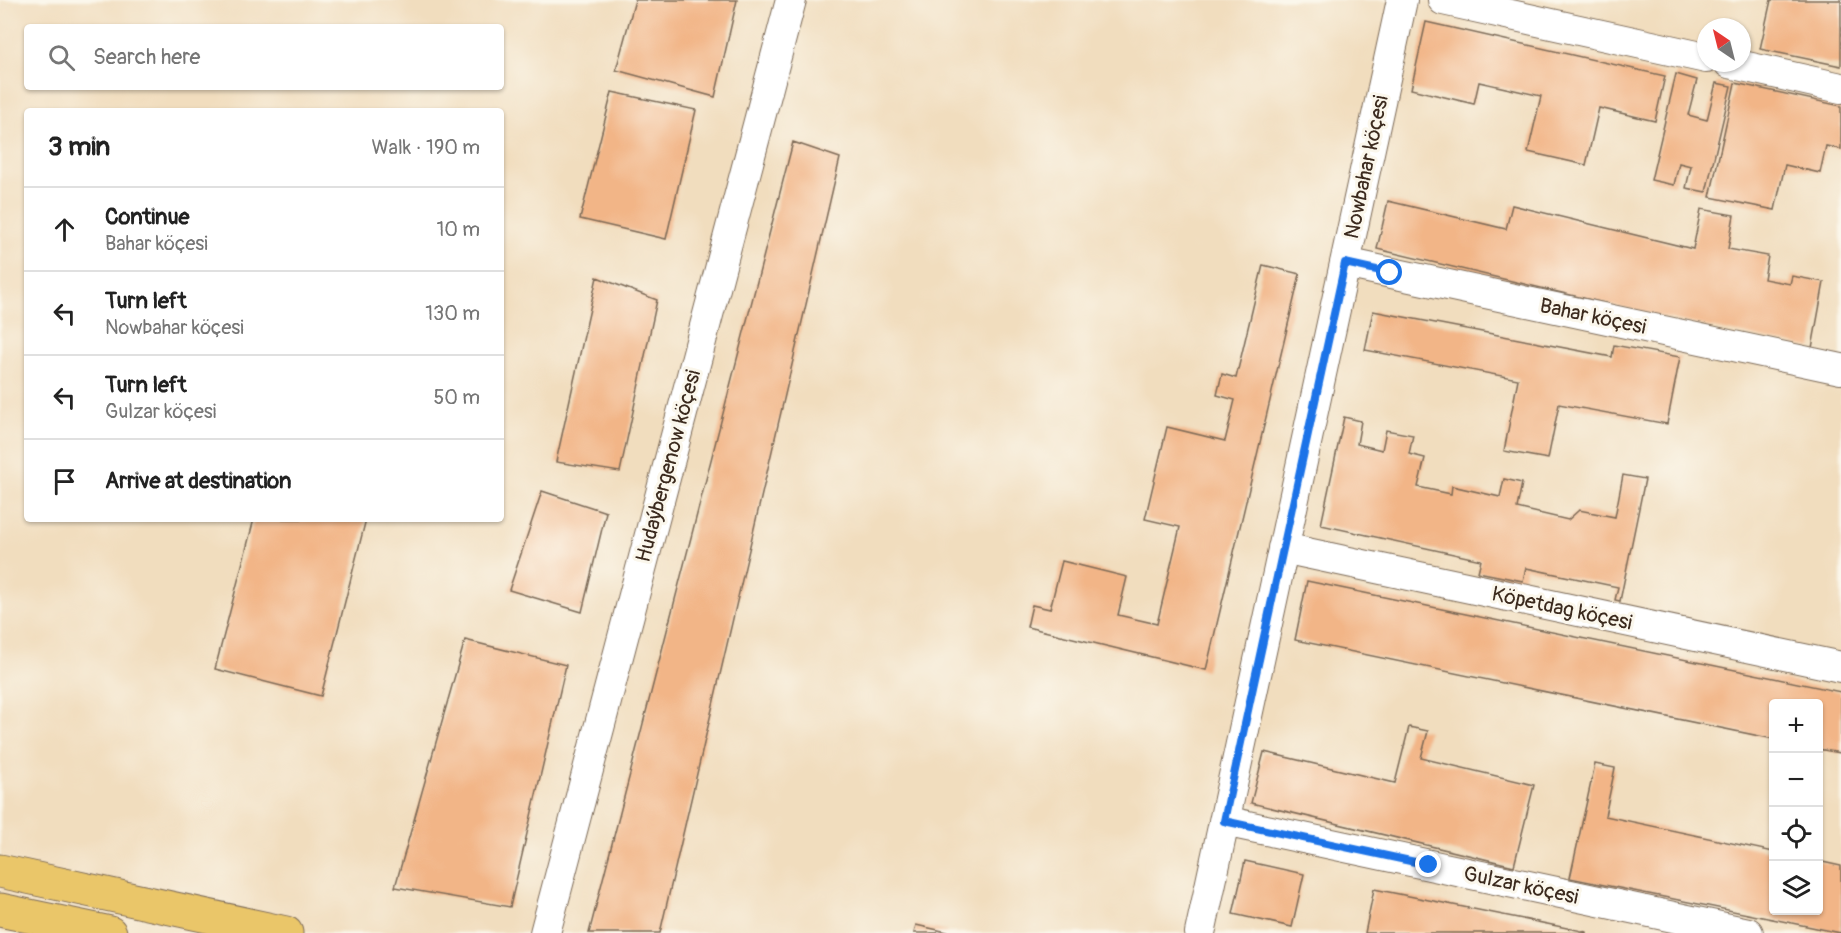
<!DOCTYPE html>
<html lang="en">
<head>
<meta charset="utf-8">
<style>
	:root { --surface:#fff; --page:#f6f6f6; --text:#222; --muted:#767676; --line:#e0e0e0 }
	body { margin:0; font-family:Pangolin,sans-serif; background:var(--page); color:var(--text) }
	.controls { position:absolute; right:18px; bottom:18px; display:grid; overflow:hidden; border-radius:6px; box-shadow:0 2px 4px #0004 }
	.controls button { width:54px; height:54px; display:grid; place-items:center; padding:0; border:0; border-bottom:2px solid var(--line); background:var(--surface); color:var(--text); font:30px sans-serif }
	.compass { position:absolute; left:1697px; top:18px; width:54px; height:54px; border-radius:50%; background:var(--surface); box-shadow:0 2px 4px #0004; rotate:325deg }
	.stop { position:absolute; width:18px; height:18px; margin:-14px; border:4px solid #1a73e8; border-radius:50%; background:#fff }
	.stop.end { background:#1a73e8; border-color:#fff; box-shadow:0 2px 6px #0008 }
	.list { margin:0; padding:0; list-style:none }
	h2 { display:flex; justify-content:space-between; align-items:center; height:78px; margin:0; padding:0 24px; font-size:26px }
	h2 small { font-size:20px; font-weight:400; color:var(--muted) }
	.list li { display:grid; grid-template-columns:39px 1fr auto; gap:18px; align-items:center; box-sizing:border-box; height:84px; padding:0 24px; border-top:2px solid var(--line) }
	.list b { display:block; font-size:22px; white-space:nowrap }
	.list p { margin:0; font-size:20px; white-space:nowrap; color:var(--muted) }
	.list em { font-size:20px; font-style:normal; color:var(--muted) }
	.icon { flex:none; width:33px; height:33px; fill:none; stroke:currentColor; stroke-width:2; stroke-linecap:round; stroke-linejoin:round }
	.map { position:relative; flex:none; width:1841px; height:933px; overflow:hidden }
	.search { position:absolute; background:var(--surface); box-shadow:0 2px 4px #0004; left:24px; top:24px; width:480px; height:66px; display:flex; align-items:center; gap:15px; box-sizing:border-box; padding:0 21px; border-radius:6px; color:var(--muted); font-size:22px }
	.panel { position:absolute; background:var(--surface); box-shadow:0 2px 4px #0004; left:24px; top:108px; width:480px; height:414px; border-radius:6px }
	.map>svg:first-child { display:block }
</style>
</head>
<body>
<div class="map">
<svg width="1841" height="933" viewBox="0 0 1841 933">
	<rect width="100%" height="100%" fill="#fbf7ec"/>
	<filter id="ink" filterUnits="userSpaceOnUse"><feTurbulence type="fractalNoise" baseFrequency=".0167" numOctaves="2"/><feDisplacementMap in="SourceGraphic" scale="12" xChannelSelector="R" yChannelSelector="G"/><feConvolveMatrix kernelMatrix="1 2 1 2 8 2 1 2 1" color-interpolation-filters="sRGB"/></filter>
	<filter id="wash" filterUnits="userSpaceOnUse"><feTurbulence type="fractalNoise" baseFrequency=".008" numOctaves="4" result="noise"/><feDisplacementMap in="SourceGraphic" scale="24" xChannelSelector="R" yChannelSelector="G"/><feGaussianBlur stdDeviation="1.35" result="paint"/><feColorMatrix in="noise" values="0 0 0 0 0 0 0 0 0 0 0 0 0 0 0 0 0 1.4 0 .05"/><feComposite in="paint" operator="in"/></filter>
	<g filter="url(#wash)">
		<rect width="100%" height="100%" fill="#f1ddbe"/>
		<g id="blocks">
			<!-- building -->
			<path fill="#f2b587" d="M635 0H737L715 97 616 70Z
				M1771 0H1841V66L1760 49Z
				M1426 22 1665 76 1655 121 1599 108 1586 165 1528 152 1541 96 1479 82 1474 104 1411 89Z
				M1676 74 1697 80 1688 115 1707 120 1716 83 1731 86 1706 192 1686 188 1691 166 1679 163 1674 185 1651 180Z
				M1735 83 1841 106V149L1826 146 1820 173 1785 165 1775 210 1710 197Z
				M612 92 696 110 666 239 580 219Z
				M793 142 840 158 660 933H589Z
				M1388 201 1506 229 1512 205 1693 249 1701 209 1734 215 1728 249 1768 256 1764 279 1790 284 1792 276 1824 282 1812 348 1680 321 1377 249Z
				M1263 265 1300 274 1206 670 1027 627 1032 605 1050 609 1062 561 1127 577 1118 615 1157 624 1180 527 1145 519 1167 427 1225 441 1235 400 1217 395 1222 374 1236 378Z
				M597 277 657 300 620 472 556 462Z
				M1373 311 1612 357 1614 345 1680 357 1667 424 1559 404 1548 459 1504 451 1518 379 1365 350Z
				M1344 417 1361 421 1357 444 1382 450 1386 430 1413 435 1409 454 1425 458 1418 487 1451 494 1452 486 1500 497 1504 479 1522 483 1517 508 1568 520 1579 510 1615 517 1623 475 1645 479 1620 601 1615 600 1618 587 1526 568 1523 581 1478 572 1481 560 1321 525Z
				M542 491 606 512 582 612 509 590Z
				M254 519H366L321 696 215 669Z
				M1307 581 1841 692V753L1818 749V704H1774V739L1295 640Z
				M465 640 566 665 510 907 395 887Z
				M1409 727 1428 731 1421 758 1534 785 1514 866 1251 803 1264 752 1395 783Z
				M1595 764 1615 768 1605 816 1774 852V910H1818V861L1841 866V933L1570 878Z
				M1245 861 1304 874 1292 927 1233 914Z
				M1374 889 1587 932V933H1365Z
				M916 925 947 932 946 933H914Z"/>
		</g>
	</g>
	<g filter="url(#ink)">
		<use href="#blocks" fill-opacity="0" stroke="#7b6956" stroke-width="1.5"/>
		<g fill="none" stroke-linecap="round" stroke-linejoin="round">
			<defs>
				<path id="minor" d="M1443 0 1706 58
					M1729 63 1841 88
					M1345 263 1841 369
					M1283 548 1841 667
					M1224 821 1748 933
					M545 933 791 0
					M1200 933 1402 0"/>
				<path id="primary" d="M0 871 286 933
					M0 910 110 933"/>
			</defs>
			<!-- minor casing -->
			<use href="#minor" stroke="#7b6956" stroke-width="32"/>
			<!-- primary casing -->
			<use href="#primary" stroke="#7b6956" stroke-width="35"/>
			<!-- minor -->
			<use href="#minor" stroke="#fff" stroke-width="30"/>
			<!-- primary -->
			<use href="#primary" stroke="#eac669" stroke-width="33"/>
		</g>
	</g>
	<g fill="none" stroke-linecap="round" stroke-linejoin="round" filter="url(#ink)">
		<!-- route -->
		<path stroke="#1a73e8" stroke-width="8" d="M1390 273 1345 263 1224 821 1429 865"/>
	</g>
	<g text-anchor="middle" stroke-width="6" stroke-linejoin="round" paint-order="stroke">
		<!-- street labels -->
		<g font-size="21" fill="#3b2a1e" stroke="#fbf7ec">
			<text transform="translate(1366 167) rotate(-78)" y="7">Nowbahar köçesi</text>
			<text transform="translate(1593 316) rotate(12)" y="7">Bahar köçesi</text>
			<text transform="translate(668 466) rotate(-75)" y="7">Hudaýbergenow köçesi</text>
			<text transform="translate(1562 608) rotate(12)" y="7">Köpetdag köçesi</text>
			<text transform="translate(1521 885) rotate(12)" y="7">Gulzar köçesi</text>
		</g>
	</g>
</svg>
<div class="controls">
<button>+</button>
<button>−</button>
<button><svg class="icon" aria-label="locate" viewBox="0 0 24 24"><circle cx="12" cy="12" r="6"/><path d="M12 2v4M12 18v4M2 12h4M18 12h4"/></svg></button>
<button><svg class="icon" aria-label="layers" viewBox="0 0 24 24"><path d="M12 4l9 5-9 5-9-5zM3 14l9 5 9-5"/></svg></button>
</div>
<svg class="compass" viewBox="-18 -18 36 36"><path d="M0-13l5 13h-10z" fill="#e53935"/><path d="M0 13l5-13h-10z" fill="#767676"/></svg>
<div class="stop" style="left:1390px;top:273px"></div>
<div class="stop end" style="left:1429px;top:865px"></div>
<div class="search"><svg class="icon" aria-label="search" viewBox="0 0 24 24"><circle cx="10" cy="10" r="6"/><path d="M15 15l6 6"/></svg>Search here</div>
<section class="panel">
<h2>3 min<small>Walk · 190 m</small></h2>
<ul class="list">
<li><svg class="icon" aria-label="ahead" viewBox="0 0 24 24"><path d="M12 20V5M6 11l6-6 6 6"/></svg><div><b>Continue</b><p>Bahar köçesi</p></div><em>10 m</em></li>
<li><svg class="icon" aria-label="left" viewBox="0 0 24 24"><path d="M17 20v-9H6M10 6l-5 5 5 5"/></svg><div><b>Turn left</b><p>Nowbahar köçesi</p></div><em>130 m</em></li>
<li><svg class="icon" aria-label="left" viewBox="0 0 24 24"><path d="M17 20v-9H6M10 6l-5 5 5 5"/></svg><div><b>Turn left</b><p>Gulzar köçesi</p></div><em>50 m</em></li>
<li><svg class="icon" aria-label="arrive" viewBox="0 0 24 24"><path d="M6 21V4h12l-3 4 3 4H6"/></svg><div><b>Arrive at destination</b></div></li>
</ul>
</section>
</div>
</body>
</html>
